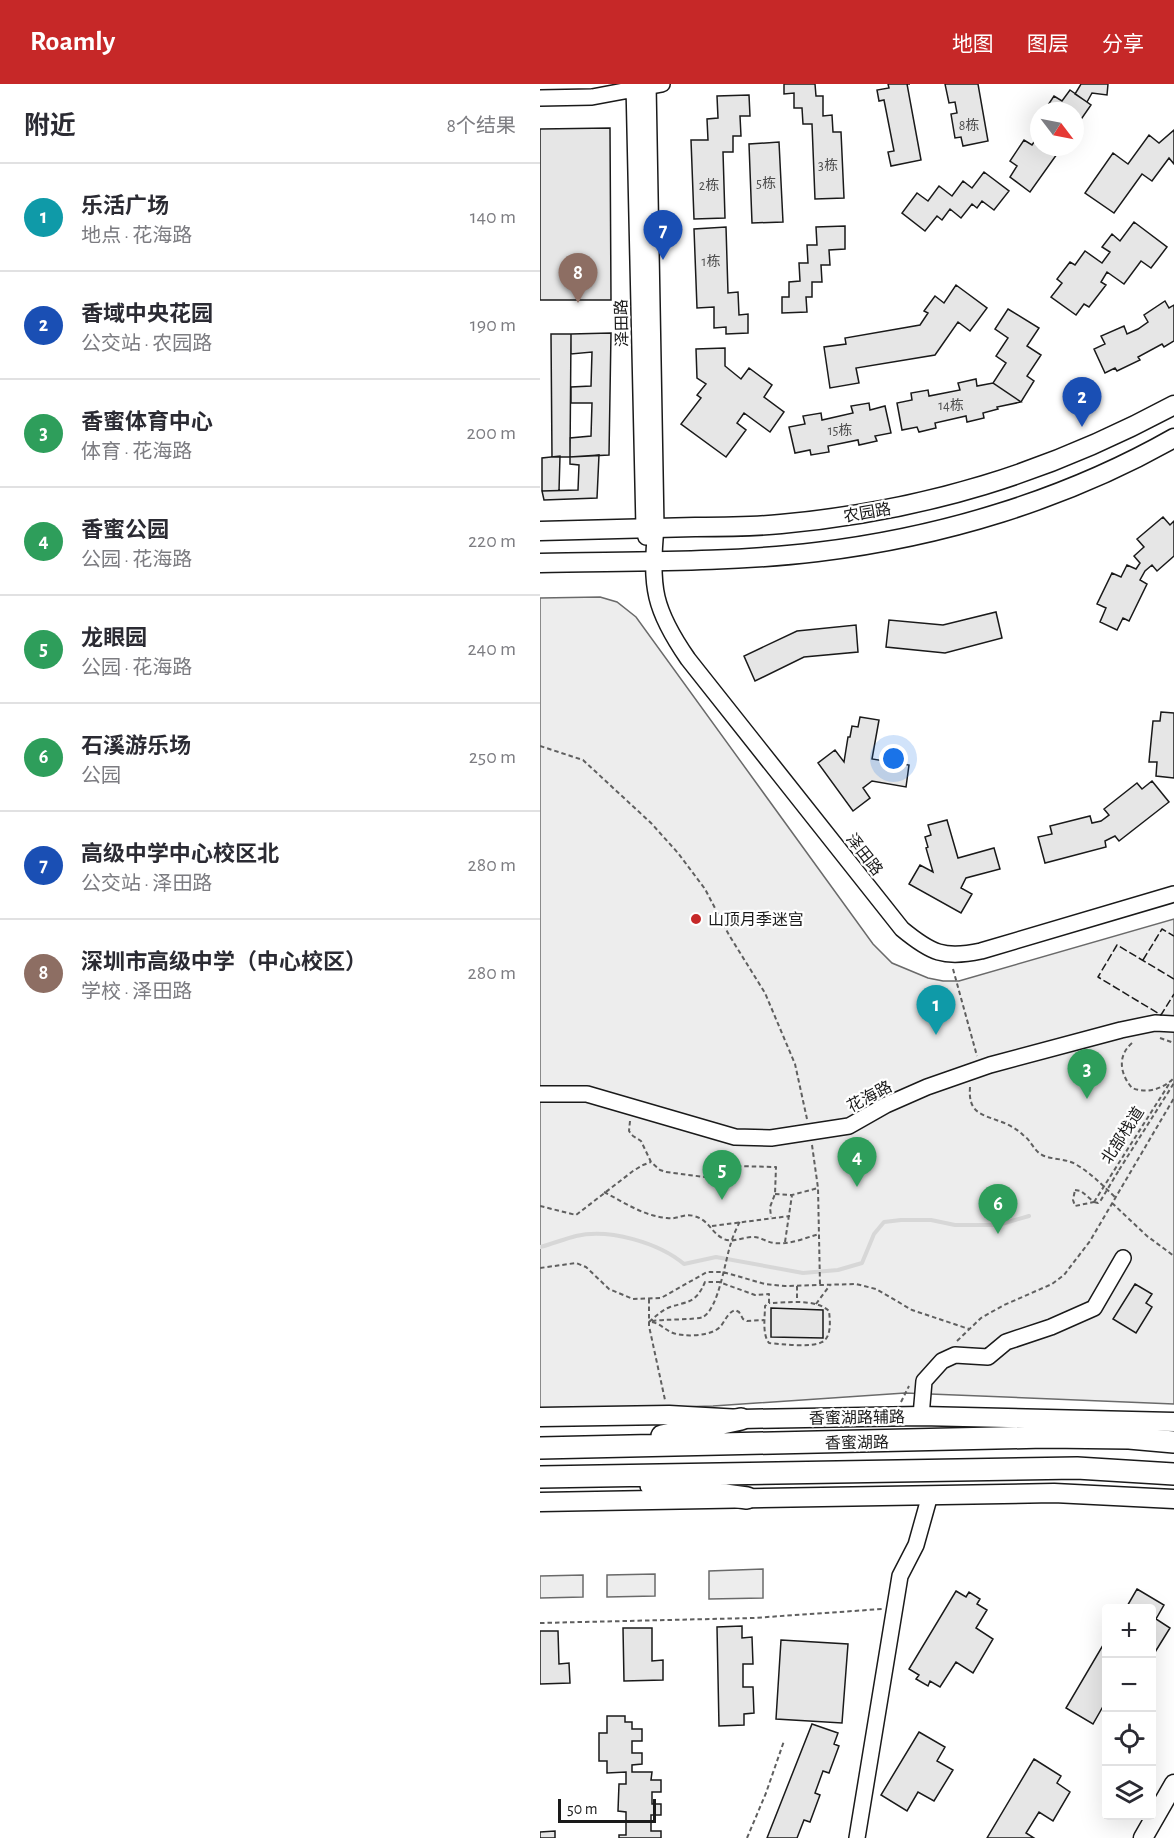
<!DOCTYPE html>
<html lang="zh">
<head>
<meta charset="utf-8">
<style>
	:root { --surface:#fff; --page:#f7f7f7; --text:#2b2b33; --muted:#7c7c81; --line:#e1e1e2; --accent:#c62828 }
	body { margin:0; font-family:"Alegreya Sans","Noto Sans SC",sans-serif; background:var(--page); color:var(--text) }
	.controls { position:absolute; right:18px; bottom:18px; display:grid; overflow:hidden; border-radius:6px; box-shadow:0 6px 24px #0002 }
	.controls button { width:54px; height:54px; display:grid; place-items:center; padding:0; border:0; border-bottom:2px solid var(--line); background:var(--surface); color:var(--text); font:30px sans-serif }
	.compass { position:absolute; left:490px; top:18px; width:54px; height:54px; border-radius:50%; background:var(--surface); box-shadow:0 6px 24px #0002; rotate:122deg }
	.scale { position:absolute; left:18px; bottom:15px; width:98px; box-sizing:border-box; padding-left:6px; border:3px solid #1a1a1a; border-top:0; font-size:16px; line-height:21px; white-space:nowrap; color:#1a1a1a; -webkit-text-stroke:4px #fff; paint-order:stroke }
	.you { position:absolute; left:354px; top:675px; width:21px; height:21px; margin:-15px; border:4px solid #fff; border-radius:50%; background:#1a73e8; box-shadow:0 0 0 9px #1a73e833 }
	.badge { display:grid; place-items:center; width:39px; height:39px; border-radius:50%; background:var(--accent); color:#fff; font-size:20px; font-weight:700 }
	.pin { position:absolute; translate:-50% -50px; filter:drop-shadow(0 2px 3px #0008) }
	.pin::after { content:''; position:absolute; top:32px; width:21px; height:18px; background:inherit; clip-path:polygon(0 0,100% 0,50% 100%) }
	.list { margin:0; padding:0; list-style:none }
	h2 { display:flex; justify-content:space-between; align-items:center; height:78px; margin:0; padding:0 24px; font-size:26px }
	h2 small { font-size:20px; font-weight:400; color:var(--muted) }
	.list li { display:grid; grid-template-columns:39px 1fr auto; gap:18px; align-items:center; box-sizing:border-box; height:108px; padding:0 24px; border-top:2px solid var(--line) }
	.list b { display:block; font-size:22px; white-space:nowrap }
	.list p { margin:0; font-size:20px; white-space:nowrap; color:var(--muted) }
	.list em { font-size:20px; font-style:normal; color:var(--muted) }
	.icon { flex:none; width:33px; height:33px; fill:none; stroke:currentColor; stroke-width:2; stroke-linecap:round; stroke-linejoin:round }
	.map { position:relative; flex:none; width:634px; height:1754px; overflow:hidden }
	header { display:flex; align-items:center; gap:36px; box-sizing:border-box; height:84px; padding:0 30px; background:var(--accent); color:#fff }
	header strong { font-size:28px }
	nav { display:flex; gap:33px; margin-inline-start:auto; font-size:21px }
	main { display:flex }
	aside { flex:1; background:var(--surface) }
	.map>svg:first-child { display:block }
</style>
</head>
<body>
<header>
<strong>Roamly</strong>
<nav><a>地图</a><a>图层</a><a>分享</a></nav>
</header>
<main>
<aside>
<h2>附近<small>8个结果</small></h2>
<ul class="list">
<li><span class="badge" style="background:#0f9aa8">1</span><div><b>乐活广场</b><p>地点 · 花海路</p></div><em>140 m</em></li>
<li><span class="badge" style="background:#1a4fb4">2</span><div><b>香域中央花园</b><p>公交站 · 农园路</p></div><em>190 m</em></li>
<li><span class="badge" style="background:#2e9e5b">3</span><div><b>香蜜体育中心</b><p>体育 · 花海路</p></div><em>200 m</em></li>
<li><span class="badge" style="background:#2e9e5b">4</span><div><b>香蜜公园</b><p>公园 · 花海路</p></div><em>220 m</em></li>
<li><span class="badge" style="background:#2e9e5b">5</span><div><b>龙眼园</b><p>公园 · 花海路</p></div><em>240 m</em></li>
<li><span class="badge" style="background:#2e9e5b">6</span><div><b>石溪游乐场</b><p>公园</p></div><em>250 m</em></li>
<li><span class="badge" style="background:#1a4fb4">7</span><div><b>高级中学中心校区北</b><p>公交站 · 泽田路</p></div><em>280 m</em></li>
<li><span class="badge" style="background:#8d6e63">8</span><div><b>深圳市高级中学（中心校区）</b><p>学校 · 泽田路</p></div><em>280 m</em></li>
</ul>
</aside>
<div class="map">
<svg width="634" height="1754" viewBox="0 0 634 1754">
	<rect width="100%" height="100%" fill="#fff"/>
	<!-- built -->
	<path fill="#ededed" stroke="#6a6a6a" stroke-width="1.5" d="M60 513 77 518 96 533 333 860 352 879 388 894 403 897H419L634 835V1320L365 1309 173 1322 0 1327V514Z
		M223 1485V1514L169 1515V1487Z
		M115 1490V1512L67 1513V1491Z
		M43 1491V1513L0 1514V1492Z"/>
	<g fill="none" stroke-linecap="round" stroke-linejoin="round">
		<!-- stream -->
		<path stroke="#d7d7d7" stroke-width="4" d="M0 1163C12 1160 24 1155 36 1152 69 1144 119 1159 144 1180L176 1173 263 1189 298 1186 322 1179 334 1150 344 1138 361 1136H391L415 1141H458L489 1132"/>
	</g>
	<!-- building -->
	<path fill="#e6e6e6" stroke="#1a1a1a" stroke-width="1.5" d="M244 0H275L276 12H283V32L292 31 293 48H301L304 114 275 115 272 40H263L262 24H254V9L244 10Z
		M348 0H370H367L381 76 351 82 348 68 354 67 344 16 339 17 337 6 349 4Z
		M405 0H438L448 57 423 62 421 53 415 54 411 30 417 29 415 18 409 19Z
		M541 0H568L567 11 552 9 547 18 535 10Z
		M530 6 551 21 535 44V27H504L514 12 522 17Z
		M209 11 210 32H200L201 52H193V68H183L185 134 154 135 151 56H168L167 35 178 34 177 12Z
		M70 44 71 216H0V45Z
		M634 46V80L629 74 612 97 602 90 574 129 545 109 573 69 588 80 609 51 619 59Z
		M499 51V63H522L490 108 470 93 477 82 470 77 484 56 492 61Z
		M239 58 243 138 212 139 209 60Z
		M444 88 469 107 454 126 442 117 437 124 432 120 421 134 410 125 402 136 397 132 385 147 362 129 377 109 388 117 399 102 412 112 423 97 432 104Z
		M594 138 627 163 611 184 601 177 584 200 567 188 561 198 566 201 549 223 544 220 536 231 511 213 522 199 517 195 530 178 535 181 545 167 562 179 570 168 562 163 572 150 580 157Z
		M305 142V165L289 166 290 181H281L282 198H272V213H266L267 228 242 229V213H249V198L260 197 259 179H268L267 161H277L276 143Z
		M186 143 188 209 198 208 199 231 208 230V249L186 250V243L174 244V223L157 224 154 145Z
		M416 201 447 224 430 247 418 238 395 271 316 284 319 299 290 304 284 263 306 260 305 254 380 241 388 229 384 227 395 212 404 219Z
		M625 217 629 224 634 221V257L624 263 622 260 598 273 600 276 577 287 575 284 565 289 554 265 565 260 561 252 584 242 587 250 598 245 608 238 604 231Z
		M468 225 499 244 487 262 501 271 487 292 494 297 481 318 453 299 466 279 456 272 468 254 455 245Z
		M71 249 69 371 30 373V354L51 352 52 319H31V303L51 302 52 268 31 270V250Z
		M11 250H31L30 373H12Z
		M185 264V282L201 295 209 284 232 301 224 313 244 328 230 348 204 329 197 339 206 346 186 373 141 340 161 314 157 311 166 300 157 294 156 265Z
		M436 295 437 302 453 299 481 318 457 323 458 325 443 329 444 334 427 338 426 332 395 339 396 344 379 348 377 343 362 346 357 319 372 316 371 309 388 306 389 312 420 306 418 299Z
		M329 319 330 326 345 322 351 349 335 352 337 357 319 361 318 356 288 362 289 368 271 371 270 366 255 369 249 343 265 340 263 332 281 329 282 336 313 329 311 322Z
		M59 371 57 414 4 416 2 407 38 406 39 381 30 380V373Z
		M20 372 19 407H2V374Z
		M623 433 630 441 634 437V472L617 487 612 481 605 487 600 496 607 500 589 537 583 534 577 546 560 538 566 524 557 520 572 489 581 493 587 481 596 485 600 479 594 472 604 463 597 455Z
		M456 528 462 554 405 569 346 563 349 536 403 541Z
		M316 541 318 568 264 573 215 597 204 572 257 547Z
		M621 628 634 629V694L616 692 617 678H609L613 637H620Z
		M320 633 339 636 332 675 369 681 366 703 332 697 323 704 330 714 313 727 278 679 295 666 304 678 308 653H310L312 642 318 643Z
		M612 697 629 718 579 757 575 752 565 757 566 763 505 779 498 753 512 750 510 742 550 732 552 739 561 737 569 731 564 725 597 699 602 705Z
		M407 736 418 774 454 764 460 785 426 794 421 804 432 810 421 829 369 800 380 781 393 788 386 764 388 763 385 753 391 751 388 741Z
		M595 1200 612 1210 606 1219 612 1223 596 1249 573 1235Z
		M231 1224 283 1226V1254L231 1253Z
		M597 1505 624 1521 616 1535 630 1544 612 1573V1524H586Z
		M416 1507 426 1513 429 1508 440 1515 437 1520 447 1526 436 1544 453 1555 433 1589 416 1578 400 1603 390 1597 388 1602 376 1595 379 1591 369 1585Z
		M202 1542V1554L212 1553 213 1580H203V1603H213L214 1629 204 1630V1641L179 1642 177 1543Z
		M83 1544H112V1577L123 1576V1596L84 1597Z
		M0 1547H18L19 1580 29 1579 30 1599 0 1600Z
		M241 1556 308 1560 302 1639 236 1635Z
		M566 1556V1620L565 1619 553 1640 526 1624Z
		M67 1632H85V1638H92V1645H102V1657H92V1669H102V1680L92 1681V1688H112L111 1696H121V1708H112V1720H121V1731H111V1747H121V1754H79V1751H86V1728L78 1727 79 1700H86V1688L67 1689V1677H59V1649H67Z
		M272 1640 298 1649 294 1660 299 1662 289 1689 283 1687 275 1709 280 1711 270 1738 264 1736 257 1754H227Z
		M379 1648 405 1663 397 1677 413 1686 394 1717 378 1708 367 1727 341 1711Z
		M494 1675 521 1692 517 1699 530 1708 513 1737 499 1728 486 1749 494 1754H447Z
		M15 1747V1754H0V1748Z"/>
	<g fill="none" stroke-linecap="round" stroke-linejoin="round">
		<defs>
			<path id="minor" d="M94 0 104 444 106 453
				M108 0 116 444C110 503 114 526 148 575L362 845C391 869 404 875 441 867L634 810
				M0 14 52 13 122 0
				M0 1010H47L195 1053 231 1054 309 1042 346 1021 387 1003 450 981 581 946 615 939 634 940
				M381 1332 384 1297 402 1277 415 1271 448 1273 466 1258 511 1243 554 1224 583 1174
				M317 1754 360 1492 376 1461 390 1411"/>
			<path id="major" d="M0 447C52 446 103 444 155 443 183 443 212 443 241 440 384 427 508 389 634 321
				M0 479C92 477 185 479 277 468 401 453 525 416 634 354
				M0 1333 129 1331 201 1335 381 1332 634 1338
				M0 1418 514 1409 634 1415
				M603 1754 634 1700"/>
			<path id="highway" d="M122 1352 201 1335
				M0 1364 505 1353 589 1354 634 1358
				M0 1393 537 1384 634 1390
				M111 1401 207 1414"/>
		</defs>
		<!-- minor casing -->
		<use href="#minor" stroke="#1a1a1a" stroke-width="18"/>
		<!-- major casing -->
		<use href="#major" stroke="#1a1a1a" stroke-width="21"/>
		<!-- highway casing -->
		<use href="#highway" stroke="#1a1a1a" stroke-width="24"/>
		<!-- path -->
		<path stroke="#5f5f5f" stroke-width="2" stroke-dasharray="4.5 3" stroke-linecap="butt" d="M0 662 43 676 111 739 138 769 165 805 189 851 225 909 255 980 267 1035
			M413 885 437 972
			M620 954 634 959
			M592 959C577 972 580 990 592 1004 607 1010 623 1005 634 994
			M430 1003C428 1028 440 1030 459 1037 468 1040 477 1045 483 1051 491 1056 493 1066 502 1071 512 1076 526 1074 537 1081 552 1090 563 1102 576 1114
			M90 1037 89 1047 93 1052 101 1057 111 1078 120 1086 126 1088 172 1094 182 1093 196 1082 236 1083 235 1110 230 1123 231 1133
			M272 1061 278 1104 280 1201
			M579 1086 634 999
			M535 1106 541 1107 554 1118 535 1122 533 1116Z
			M64 1108C85 1119 104 1132 127 1134 137 1136 144 1129 154 1132 169 1136 170 1147 182 1154 191 1160 202 1153 213 1153 221 1153 226 1158 234 1159 249 1161 265 1154 279 1150
			M235 1110 252 1111 278 1104
			M572 1119 607 1152 634 1172
			M0 1122 36 1131 93 1087 103 1081 111 1078
			M172 1142 250 1132
			M245 1158 252 1111
			M0 1184 36 1179 46 1183 69 1205 93 1215 121 1214 167 1188H183L225 1200 245 1202 316 1200 336 1205 372 1226 429 1245
			M257 1202V1219
			M109 1215V1242L125 1316
			M276 1220 290 1201
			M112 1237C123 1235 157 1236 163 1233 179 1224 185 1176 191 1159 193 1151 197 1144 200 1137
			M109 1238C116 1232 122 1226 130 1223 149 1217 156 1219 165 1198H179L215 1211 229 1210V1219L225 1222C225 1233 222 1250 229 1259 241 1260 272 1264 282 1258 292 1253 290 1236 289 1227 275 1214 247 1219 229 1219
			M112 1238C121 1240 125 1246 133 1249 144 1253 166 1252 176 1246 185 1241 185 1230 195 1226L199 1228 203 1235 207 1237 224 1236
			M417 1257 441 1234 464 1221 512 1200 524 1191 550 1157 634 1014
			M361 1318 369 1302
			M0 1539 213 1534 342 1525
			M207 1754 226 1709 244 1657"/>
		<!-- minor -->
		<use href="#minor" stroke="#fff" stroke-width="15"/>
		<!-- major -->
		<use href="#major" stroke="#fff" stroke-width="18"/>
		<!-- highway -->
		<use href="#highway" stroke="#fff" stroke-width="21"/>
		<!-- path-bridge -->
		<path stroke="#5f5f5f" stroke-width="2" stroke-dasharray="4.5 3" stroke-linecap="butt" d="M554 1118 631 997
			M554 1118 558 1119 561 1116 579 1086"/>
		<!-- fence -->
		<path stroke="#1a1a1a" stroke-width="1.5" stroke-dasharray="8 3" stroke-linecap="butt" d="M603 876 622 845 634 852
			M634 895 577 861 558 893 621 931 634 910"/>
	</g>
	<!-- markers -->
	<circle fill="#c62828" stroke="#fff" stroke-width="2" cx="156" cy="835" r="6"/>
	<g text-anchor="middle" stroke-width="4.5" stroke-linejoin="round" paint-order="stroke">
		<!-- number labels -->
		<g font-size="14" fill="#4d4d4d">
			<text x="429" y="46">8栋</text>
			<text x="288" y="86">3栋</text>
			<text x="226" y="104">5栋</text>
			<text x="169" y="106">2栋</text>
			<text x="171" y="182">1栋</text>
			<text x="411" y="326">14栋</text>
			<text x="300" y="351">15栋</text>
		</g>
		<!-- street labels -->
		<g font-size="16" fill="#1a1a1a" stroke="#fff">
			<text transform="translate(81 239) rotate(-91)" y="6">泽田路</text>
			<text transform="translate(327 428) rotate(-10)" y="6">农园路</text>
			<text transform="translate(325 770) rotate(52)" y="6">泽田路</text>
			<text transform="translate(329 1012) rotate(-28)" y="6">花海路</text>
			<text transform="translate(582 1051) rotate(-57)" y="6">北部栈道</text>
			<text transform="translate(317 1333) rotate(-1)" y="6">香蜜湖路辅路</text>
			<text transform="translate(317 1358) rotate(-1)" y="6">香蜜湖路</text>
		</g>
		<!-- poi labels -->
		<g font-size="16" fill="#1a1a1a" stroke="#fff" text-anchor="start">
			<text x="168" y="841">山顶月季迷宫</text>
		</g>
	</g>
</svg>
<div class="controls">
<button>+</button>
<button>−</button>
<button><svg class="icon" aria-label="locate" viewBox="0 0 24 24"><circle cx="12" cy="12" r="6"/><path d="M12 2v4M12 18v4M2 12h4M18 12h4"/></svg></button>
<button><svg class="icon" aria-label="layers" viewBox="0 0 24 24"><path d="M12 4l9 5-9 5-9-5zM3 14l9 5 9-5"/></svg></button>
</div>
<svg class="compass" viewBox="-18 -18 36 36"><path d="M0-13l5 13h-10z" fill="#e53935"/><path d="M0 13l5-13h-10z" fill="#7c7c81"/></svg>
<div class="scale">50 m</div>
<div class="you"></div>
<div class="pin badge" style="left:396px;top:951px;background:#0f9aa8">1</div>
<div class="pin badge" style="left:542px;top:343px;background:#1a4fb4">2</div>
<div class="pin badge" style="left:547px;top:1015px;background:#2e9e5b">3</div>
<div class="pin badge" style="left:317px;top:1103px;background:#2e9e5b">4</div>
<div class="pin badge" style="left:182px;top:1116px;background:#2e9e5b">5</div>
<div class="pin badge" style="left:458px;top:1150px;background:#2e9e5b">6</div>
<div class="pin badge" style="left:123px;top:176px;background:#1a4fb4">7</div>
<div class="pin badge" style="left:38px;top:219px;background:#8d6e63">8</div>
</div>
</main>
</body>
</html>
